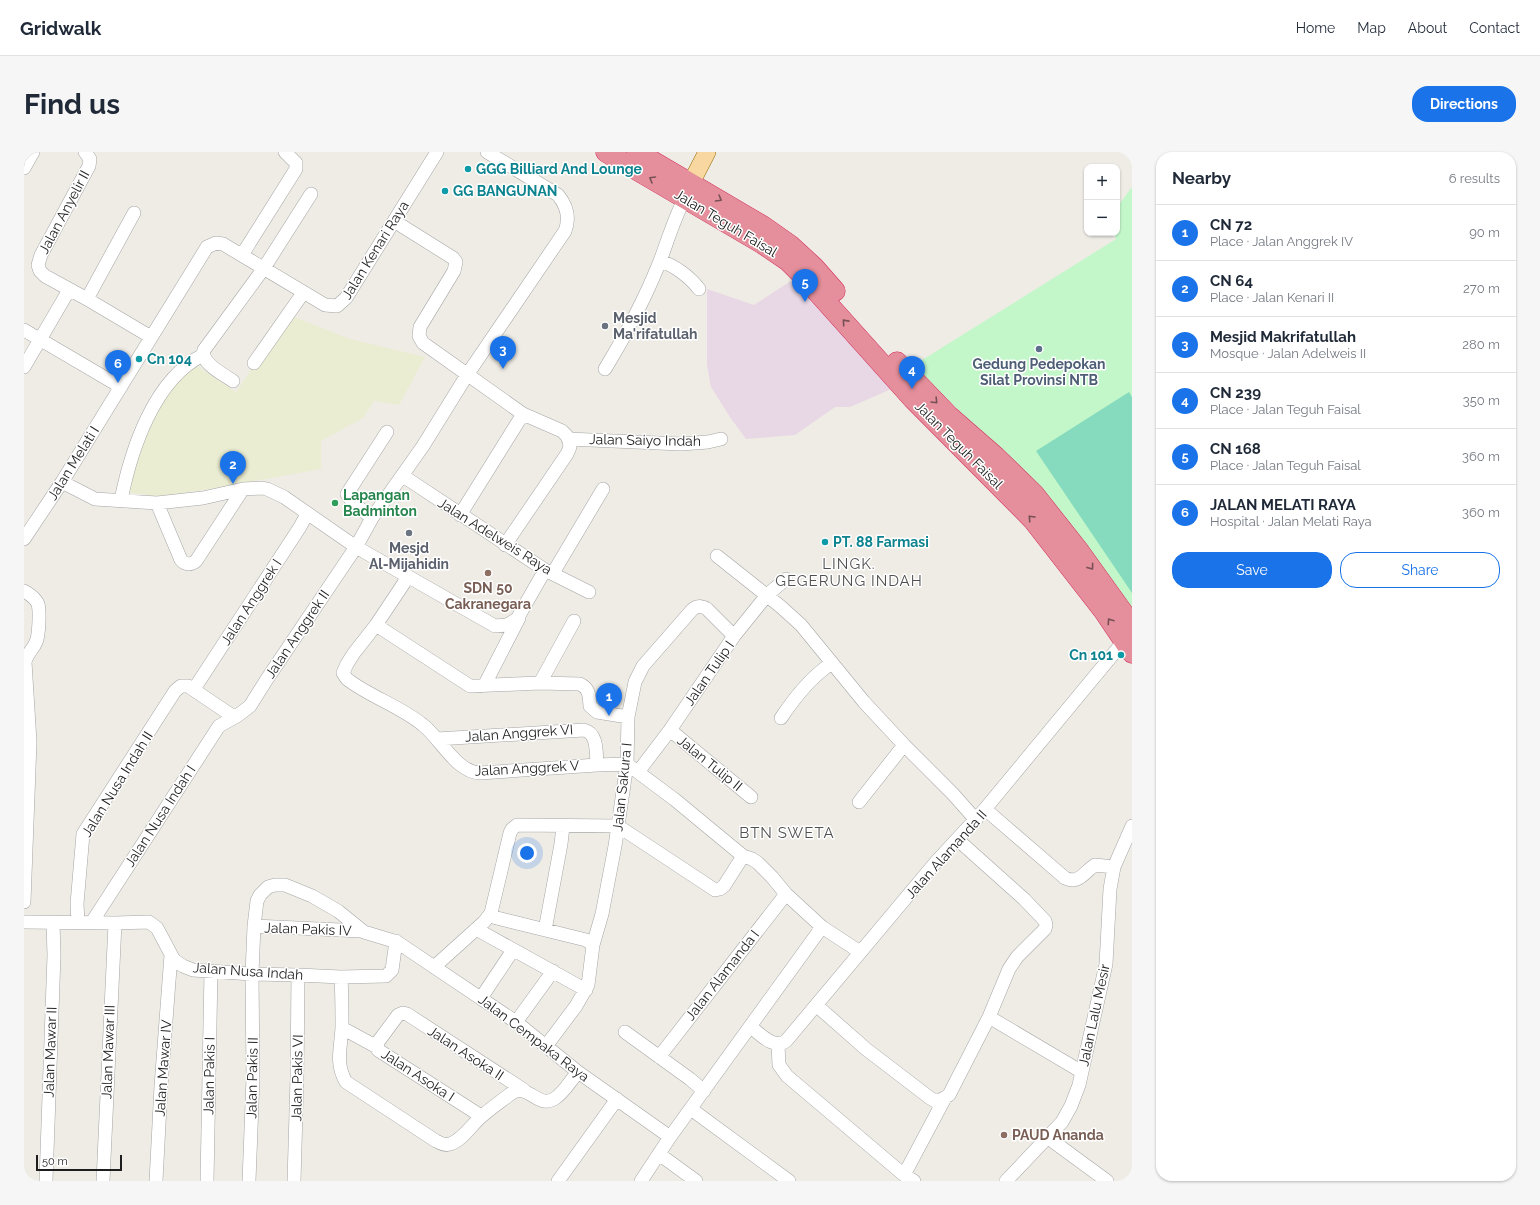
<!DOCTYPE html>
<html lang="en">
<head>
<meta charset="utf-8">
<style>
	:root { --surface:#fff; --page:#f6f6f7; --text:#1f2937; --muted:#747a83; --line:#e0e1e3; --accent:#1a73e8 }
	body { margin:0; font-family:Raleway,sans-serif; background:var(--page); color:var(--text) }
	.controls { position:absolute; right:12px; top:12px; display:grid; overflow:hidden; border-radius:8px; box-shadow:0 1px 3px #0004 }
	.controls button { width:36px; height:36px; display:grid; place-items:center; padding:0; border:0; border-bottom:1px solid var(--line); background:var(--surface); color:var(--text); font:20px sans-serif }
	.scale { position:absolute; left:12px; bottom:10px; width:86px; box-sizing:border-box; padding-left:4px; border:2px solid #1e1e1e; border-top:0; font-size:11px; line-height:14px; white-space:nowrap; color:#1e1e1e; -webkit-text-stroke:3px #fff; paint-order:stroke }
	.you { position:absolute; left:503px; top:701px; width:14px; height:14px; margin:-10px; border:3px solid #fff; border-radius:50%; background:#1a73e8; box-shadow:0 0 0 6px #1a73e833 }
	.badge { display:grid; place-items:center; width:26px; height:26px; border-radius:50%; background:var(--accent); color:#fff; font-size:13px; font-weight:700 }
	.pin { position:absolute; translate:-50% -33px; filter:drop-shadow(0 1px 2px #0008) }
	.pin::after { content:''; position:absolute; top:21px; width:14px; height:12px; background:inherit; clip-path:polygon(0 0,100% 0,50% 100%) }
	.list { margin:0; padding:0; list-style:none }
	h2 { display:flex; justify-content:space-between; align-items:center; height:52px; margin:0; padding:0 16px; font-size:17px }
	h2 small { font-size:13px; font-weight:400; color:var(--muted) }
	.list li { display:grid; grid-template-columns:26px 1fr auto; gap:12px; align-items:center; box-sizing:border-box; height:56px; padding:0 16px; border-top:1px solid var(--line) }
	.list b { display:block; font-size:15px; white-space:nowrap }
	.list p { margin:0; font-size:13px; white-space:nowrap; color:var(--muted) }
	.list em { font-size:13px; font-style:normal; color:var(--muted) }
	.actions { display:flex; gap:8px; padding:12px 16px }
	.actions a { flex:1; padding:9px 0; border:1px solid var(--accent); border-radius:16px; text-align:center; font-size:14px; color:var(--accent) }
	.actions .main { background:var(--accent); color:#fff }
	.map { position:relative; flex:none; width:1108px; height:1029px; overflow:hidden; border-radius:16px }
	header { display:flex; align-items:center; gap:24px; box-sizing:border-box; height:56px; padding:0 20px; background:var(--surface); border-bottom:1px solid var(--line) }
	header strong { font-size:19px }
	nav { display:flex; gap:22px; margin-inline-start:auto; font-size:14px }
	.intro { display:flex; align-items:center; justify-content:space-between; box-sizing:border-box; height:96px; padding:0 24px }
	h1 { margin:0; font-size:28px }
	.button { padding:10px 18px; border-radius:16px; background:var(--accent); color:#fff; font-size:14px; font-weight:700 }
	main { display:flex; gap:24px; padding:0 24px }
	aside { flex:1; background:var(--surface); border-radius:16px; box-shadow:0 1px 3px #0004 }
	.map>svg:first-child { display:block }
</style>
</head>
<body>
<header>
<strong>Gridwalk</strong>
<nav><a>Home</a><a>Map</a><a>About</a><a>Contact</a></nav>
</header>
<div class="intro"><h1>Find us</h1><a class="button">Directions</a></div>
<main>
<div class="map">
<svg width="1108" height="1029" viewBox="0 0 1108 1029">
	<rect width="100%" height="100%" fill="#efece5"/>
	<!-- industrial -->
	<path fill="#e8d7e4" d="M776 123 872 235 826 255H811L771 283 722 287 706 265 687 235 683 213V137L730 153Z"/>
	<!-- farmland -->
	<path fill="#eaedd1" d="M265 163 326 187 401 205 375 253 350 249 339 266 297 289V317L179 338 134 344 98 340 133 253 167 210 212 240Z"/>
	<!-- park -->
	<path fill="#c3f7ca" d="M1108 35V472L1024 349 890 213 1092 87 1090 81H1093V55Z"/>
	<!-- pitch -->
	<path fill="#86dbbe" d="M1105 240 1108 245V441L1012 299Z"/>
	<g fill="none" stroke-linecap="round" stroke-linejoin="round">
		<defs>
			<path id="minor" d="M61 0 66 7 65 14 17 103 14 113 16 119 21 124 63 147 127 185
				M0 16 9 0
				M370 69 429 106 432 110 430 119 396 175 395 184 399 191 499 262 538 279 543 284 545 289 546 295 543 302 481 393
				M218 103 272 17V11L261 0
				M636 109C650 113 666 125 675 137
				M63 147 110 61
				M0 178 97 235
				M230 211 279 141
				M0 215 45 138
				M581 217C601 184 619 151 634 114 643 92 649 68 661 46
				M209 229C199 222 176 211 180 198L240 116 287 42
				M544 287 657 292 684 290 697 287
				M379 324 521 418 565 440
				M38 330 71 347 133 351 179 346 219 337 238 336 243 337 260 345 332 395 471 474 483 473 493 467 521 418
				M97 348C107 298 130 227 179 203
				M133 351 157 408C161 413 167 413 172 409L219 337
				M436 363 499 262
				M348 366 329 351 323 342 363 280
				M0 387 38 330 183 95 192 91 199 92 301 153 313 154 322 146 413 0
				M693 404 756 454 777 473 840 550 880 593 929 642 952 668
				M529 421 579 337
				M382 425 380 431 352 473 330 501 323 512 319 521 323 527C346 545 376 554 399 573 417 587 432 620 456 621L573 613 603 612 650 647 719 704 728 707 734 711 748 725 762 742 798 775 836 800
				M0 439C5 442 11 445 14 452 16 459 15 484 12 490 9 498 3 501 1 510L6 590 0 750
				M352 473 446 534 516 531 556 532C566 537 565 544 566 554L573 560 604 565
				M516 531 550 469
				M460 534 495 466
				M170 537 276 375 283 362
				M757 566C771 545 788 524 808 511
				M646 578 727 645
				M413 587 560 578C574 581 572 601 573 613
				M614 620 646 578 710 484 743 443 762 427
				M835 650 880 593
				M961 657 1041 726C1055 733 1061 719 1071 713L1090 715
				M465 764 562 788 569 793
				M0 770 91 771 125 770 133 776 150 808 159 814 169 818 228 822 274 823 317 825 362 824 368 818 372 789
				M54 770 53 752 59 682 151 539 157 534H164L210 565
				M68 770 195 574 213 564 226 554 243 527 332 395 348 366 399 294 443 223 541 79C546 66 543 54 534 43L463 0
				M230 774 338 779
				M452 777 562 838
				M521 778 537 692 539 674
				M410 815 460 770 467 761 486 681 488 677 493 673 594 674 691 738 696 737 700 734 719 704
				M317 825C318 842 318 859 318 875 317 896 311 911 322 930L412 989C416 991 421 994 426 992 439 988 448 972 458 964 467 956 476 950 485 943 504 928 512 957 530 947 539 942 547 928 554 920
				M457 846 489 798
				M792 853 842 897 906 946 913 950 925 943 965 865 985 817 993 805 1021 777 1022 773 1021 769 1000 747 934 688
				M965 865 1058 920
				M492 870 529 819
				M727 875C736 882 750 898 762 889L912 710 961 657 1100 489 1105 485
				M318 876 353 895
				M601 880 666 927 680 939
				M754 893 755 913 763 924 880 1023 890 1029
				M522 894 552 854 564 833 569 793 578 762 591 694 603 612 604 565 611 530 619 514 667 459C671 454 677 453 683 457L710 484
				M635 905 762 742
				M667 957 765 1029
				M457 964 354 898 353 895 354 890 374 863 379 861 383 862 500 938
				M1023 985 1083 1029
				M635 1002 672 1029
				M880 1023 921 946
				M22 1029 30 803 29 771
				M79 1029 91 771
				M132 1029 137 934 147 803
				M183 1029 187 819
				M225 1029 229 926 228 822 230 774 233 749 236 743 244 735 251 733H261L288 744 314 759 340 780 373 790 492 870 554 920 646 985
				M270 1029 273 926 274 823
				M534 1029 593 947
				M617 1029 646 985 798 775
				M982 1029 1038 970 1047 954 1055 933 1082 812 1086 737 1090 715 1108 674"/>
			<path id="major" d="M662 44 667 31 683 0"/>
			<path id="highway" d="M582 0 739 92 764 109 778 123 889 247 1009 368 1079 458 1108 501
				M613 0 739 74 766 93 790 115 811 139
				M873 210 925 264 972 305 1010 342 1055 399 1108 473"/>
		</defs>
		<!-- minor casing -->
		<use href="#minor" stroke="#a5a5a5" stroke-width="14"/>
		<!-- major casing -->
		<use href="#major" stroke="#936b05" stroke-width="18"/>
		<!-- highway casing -->
		<use href="#highway" stroke="#d42a5d" stroke-width="21"/>
		<!-- minor -->
		<use href="#minor" stroke="#fff" stroke-width="13"/>
		<!-- major -->
		<use href="#major" stroke="#f8d7a0" stroke-width="17"/>
		<!-- highway -->
		<use href="#highway" stroke="#e48f9b" stroke-width="20"/>
	</g>
	<!-- one-way arrows -->
	<defs><path id="oneway-chevron" d="M-2-3.5L2.5 0L-2 3.5" fill="none" stroke-width="1.6" stroke-linecap="round" stroke-linejoin="round"/></defs>
	<g stroke="#775156">
		<use href="#oneway-chevron" transform="translate(628 27) rotate(-150)"/>
		<use href="#oneway-chevron" transform="translate(695 47) rotate(31)"/>
		<use href="#oneway-chevron" transform="translate(821 170) rotate(-132)"/>
		<use href="#oneway-chevron" transform="translate(911 249) rotate(46)"/>
		<use href="#oneway-chevron" transform="translate(1007 366) rotate(-133)"/>
		<use href="#oneway-chevron" transform="translate(1067 415) rotate(54)"/>
		<use href="#oneway-chevron" transform="translate(1086 469) rotate(-124)"/>
	</g>
	<!-- markers -->
	<g fill="#0f9aa8" stroke="#fff" stroke-width="1.5">
		<circle cx="444" cy="17" r="4"/>
		<circle cx="421" cy="39" r="4"/>
		<circle cx="115" cy="207" r="4"/>
		<circle cx="801" cy="390" r="4"/>
		<circle cx="1097" cy="503" r="4"/>
	</g>
	<g fill="#6b7280" stroke="#fff" stroke-width="1.5">
		<circle cx="581" cy="174" r="4"/>
		<circle cx="385" cy="381" r="4"/>
	</g>
	<circle fill="#5c6f8a" stroke="#fff" stroke-width="1.5" cx="1015" cy="197" r="4"/>
	<circle fill="#2e9e5b" stroke="#fff" stroke-width="1.5" cx="311" cy="351" r="4"/>
	<g fill="#8d6e63" stroke="#fff" stroke-width="1.5">
		<circle cx="464" cy="421" r="4"/>
		<circle cx="980" cy="983" r="4"/>
	</g>
	<g text-anchor="middle" stroke-width="3" stroke-linejoin="round" paint-order="stroke">
		<!-- culture labels -->
		<g font-size="14" font-weight="bold" fill="#0d838f" stroke="#fff" text-anchor="start">
			<text x="452" y="22">GGG Billiard And Lounge</text>
			<text x="429" y="44">GG BANGUNAN</text>
			<text x="123" y="212">Cn 104</text>
			<text x="809" y="395">PT. 88 Farmasi</text>
			<text x="1089" y="508" text-anchor="end">Cn 101</text>
		</g>
		<!-- street labels -->
		<g font-size="14" fill="#1e1e1e" stroke="#fff">
			<text transform="translate(40 60) rotate(-62)" y="5">Jalan Anyelir II</text>
			<text transform="translate(702 71) rotate(31)" y="5">Jalan Teguh Faisal</text>
			<text transform="translate(351 98) rotate(-58)" y="5">Jalan Kenari Raya</text>
			<text transform="translate(621 288) rotate(1)" y="5">Jalan Saiyo Indah</text>
			<text transform="translate(935 293) rotate(45)" y="5">Jalan Teguh Faisal</text>
			<text transform="translate(49 311) rotate(-58)" y="5">Jalan Melati I</text>
			<text transform="translate(471 384) rotate(32)" y="5">Jalan Adelweis Raya</text>
			<text transform="translate(227 450) rotate(-57)" y="5">Jalan Anggrek I</text>
			<text transform="translate(273 482) rotate(-56)" y="5">Jalan Anggrek II</text>
			<text transform="translate(685 521) rotate(-55)" y="5">Jalan Tulip I</text>
			<text transform="translate(495 581) rotate(-4)" y="5">Jalan Anggrek VI</text>
			<text transform="translate(686 611) rotate(39)" y="5">Jalan Tulip II</text>
			<text transform="translate(503 616) rotate(-3)" y="5">Jalan Anggrek V</text>
			<text transform="translate(93 632) rotate(-58)" y="5">Jalan Nusa Indah II</text>
			<text transform="translate(598 635) rotate(-84)" y="5">Jalan Sakura I</text>
			<text transform="translate(136 664) rotate(-57)" y="5">Jalan Nusa Indah I</text>
			<text transform="translate(922 702) rotate(-48)" y="5">Jalan Alamanda II</text>
			<text transform="translate(284 777) rotate(2)" y="5">Jalan Pakis IV</text>
			<text transform="translate(224 819) rotate(4)" y="5">Jalan Nusa Indah</text>
			<text transform="translate(698 823) rotate(-52)" y="5">Jalan Alamanda I</text>
			<text transform="translate(1070 863) rotate(-78)" y="5">Jalan Lalu Mesir</text>
			<text transform="translate(510 886) rotate(37)" y="5">Jalan Cempaka Raya</text>
			<text transform="translate(26 900) rotate(-88)" y="5">Jalan Mawar II</text>
			<text transform="translate(84 900) rotate(-88)" y="5">Jalan Mawar III</text>
			<text transform="translate(442 901) rotate(33)" y="5">Jalan Asoka II</text>
			<text transform="translate(139 916) rotate(-86)" y="5">Jalan Mawar IV</text>
			<text transform="translate(394 923) rotate(33)" y="5">Jalan Asoka I</text>
			<text transform="translate(185 924) rotate(-89)" y="5">Jalan Pakis I</text>
			<text transform="translate(228 926) rotate(-89)" y="5">Jalan Pakis II</text>
			<text transform="translate(273 926) rotate(-89)" y="5">Jalan Pakis VI</text>
		</g>
		<!-- worship labels -->
		<g font-size="14" font-weight="bold" fill="#5b616d" stroke="#fff" text-anchor="start">
			<text x="589" y="171">Mesjid<tspan x="589" dy="16">Ma'rifatullah</tspan></text>
			<text x="385" y="401" text-anchor="middle">Mesjd<tspan x="385" dy="16">Al-Mijahidin</tspan></text>
		</g>
		<!-- service labels -->
		<g font-size="14" font-weight="bold" fill="#4e5e75" stroke="#fff">
			<text x="1015" y="217">Gedung Pedepokan<tspan x="1015" dy="16">Silat Provinsi NTB</tspan></text>
		</g>
		<!-- leisure labels -->
		<g font-size="14" font-weight="bold" fill="#27864d" stroke="#fff" text-anchor="start">
			<text x="319" y="348">Lapangan<tspan x="319" dy="16">Badminton</tspan></text>
		</g>
		<!-- education labels -->
		<g font-size="14" font-weight="bold" fill="#785e54" stroke="#fff">
			<text x="464" y="441">SDN 50<tspan x="464" dy="16">Cakranegara</tspan></text>
			<text x="988" y="988" text-anchor="start">PAUD Ananda</text>
		</g>
		<!-- neighbourhood labels -->
		<g font-size="15" letter-spacing="1" fill="#515151" stroke="#fff">
			<text x="825" y="417">LINGK.<tspan x="825" dy="17">GEGERUNG INDAH</tspan></text>
			<text x="763" y="686">BTN SWETA</text>
		</g>
	</g>
</svg>
<div class="controls">
<button>+</button>
<button>−</button>
</div>
<div class="scale">50 m</div>
<div class="you"></div>
<div class="pin badge" style="left:585px;top:564px">1</div>
<div class="pin badge" style="left:209px;top:332px">2</div>
<div class="pin badge" style="left:479px;top:217px">3</div>
<div class="pin badge" style="left:888px;top:237px">4</div>
<div class="pin badge" style="left:781px;top:150px">5</div>
<div class="pin badge" style="left:94px;top:231px">6</div>
</div>
<aside>
<h2>Nearby<small>6 results</small></h2>
<ul class="list">
<li><span class="badge">1</span><div><b>CN 72</b><p>Place · Jalan Anggrek IV</p></div><em>90 m</em></li>
<li><span class="badge">2</span><div><b>CN 64</b><p>Place · Jalan Kenari II</p></div><em>270 m</em></li>
<li><span class="badge">3</span><div><b>Mesjid Makrifatullah</b><p>Mosque · Jalan Adelweis II</p></div><em>280 m</em></li>
<li><span class="badge">4</span><div><b>CN 239</b><p>Place · Jalan Teguh Faisal</p></div><em>350 m</em></li>
<li><span class="badge">5</span><div><b>CN 168</b><p>Place · Jalan Teguh Faisal</p></div><em>360 m</em></li>
<li><span class="badge">6</span><div><b>JALAN MELATI RAYA</b><p>Hospital · Jalan Melati Raya</p></div><em>360 m</em></li>
</ul>
<div class="actions"><a class="main">Save</a><a>Share</a></div>
</aside>
</main>
</body>
</html>
